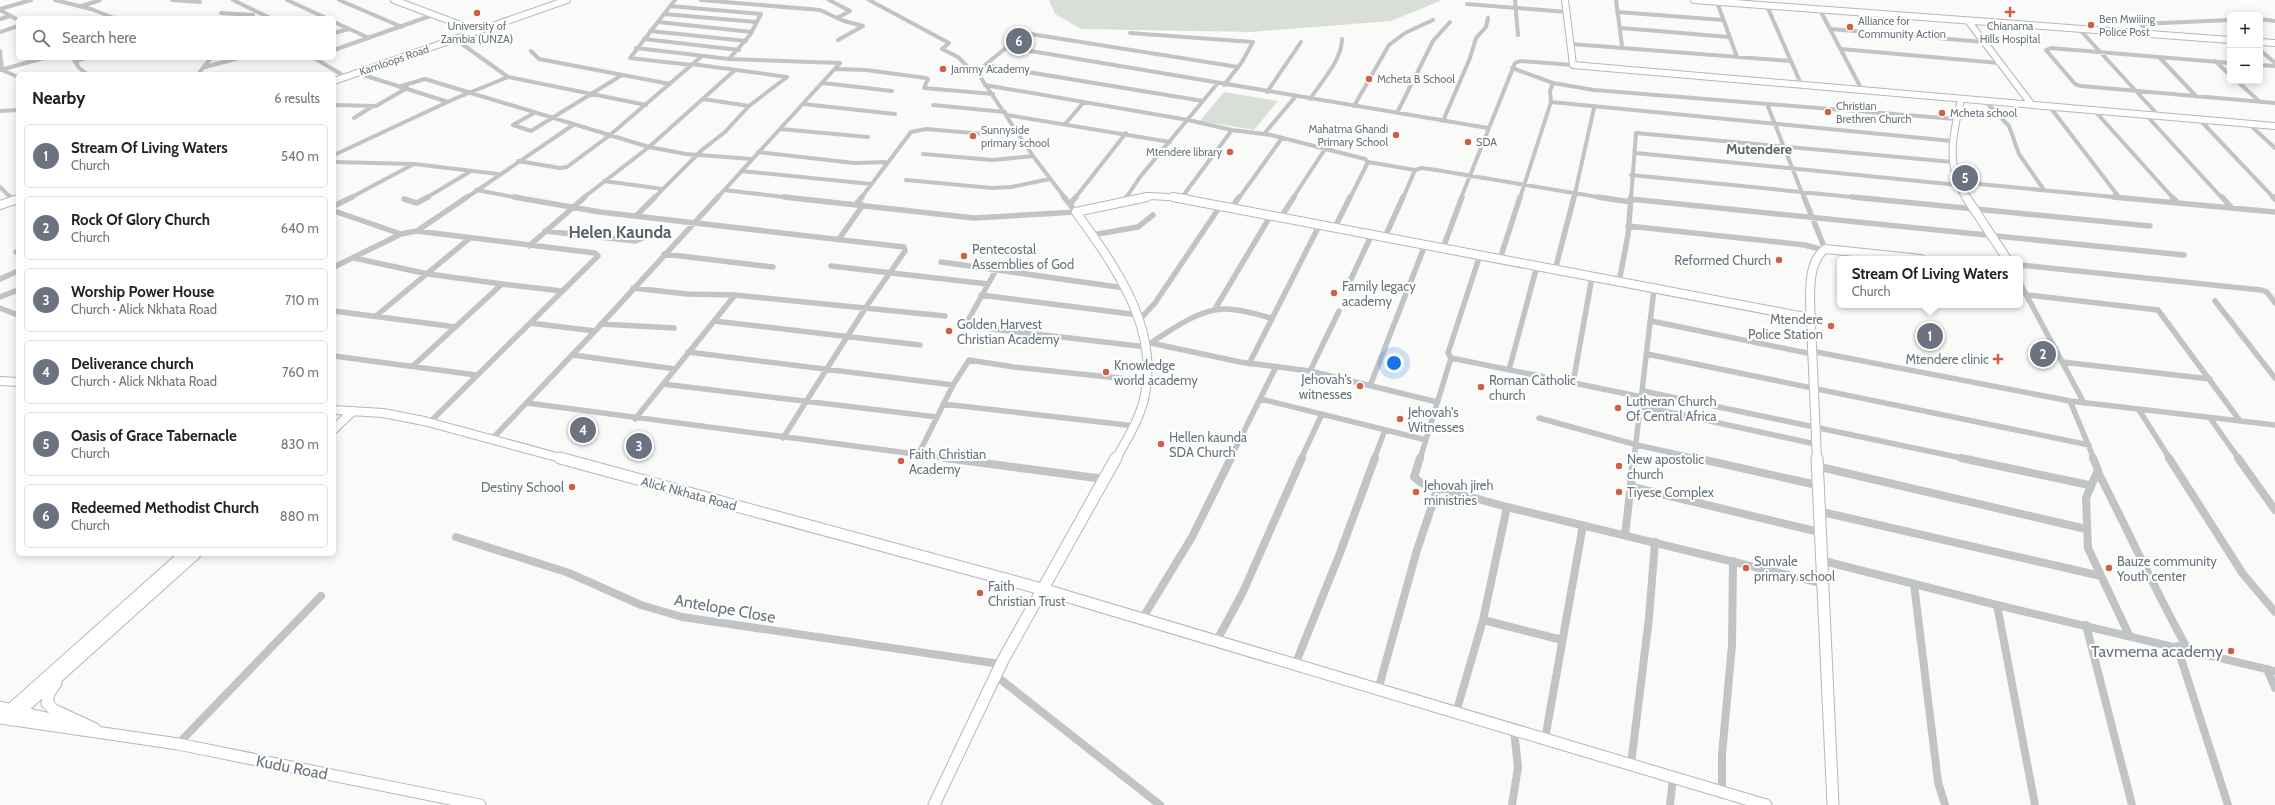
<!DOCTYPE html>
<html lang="en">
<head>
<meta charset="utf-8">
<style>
	:root { --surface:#fff; --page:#f6f6f6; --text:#222; --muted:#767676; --line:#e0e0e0; --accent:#ce6044 }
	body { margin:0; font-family:Cabin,sans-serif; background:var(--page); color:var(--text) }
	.controls { position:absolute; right:12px; top:12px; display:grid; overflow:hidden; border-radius:6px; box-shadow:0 2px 10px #0003 }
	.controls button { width:36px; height:36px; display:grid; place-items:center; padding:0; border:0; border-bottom:1px solid var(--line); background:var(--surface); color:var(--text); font:20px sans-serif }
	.you { position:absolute; left:1394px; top:363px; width:14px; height:14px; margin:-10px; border:3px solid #fff; border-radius:50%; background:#1a73e8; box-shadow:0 0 0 6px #1a73e833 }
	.badge { display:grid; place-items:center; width:26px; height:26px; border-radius:50%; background:var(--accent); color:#fff; font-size:13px; font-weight:700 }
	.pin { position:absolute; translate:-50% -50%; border:2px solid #fff; box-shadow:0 1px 4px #0006 }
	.popup { position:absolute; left:1837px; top:256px; width:186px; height:52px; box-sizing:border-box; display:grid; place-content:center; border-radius:6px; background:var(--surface); filter:drop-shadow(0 1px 3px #0005); font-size:13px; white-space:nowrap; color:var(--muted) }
	.popup b { font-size:15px; color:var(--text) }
	.popup::after { content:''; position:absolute; left:50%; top:100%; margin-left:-8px; border:8px solid transparent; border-top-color:var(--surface) }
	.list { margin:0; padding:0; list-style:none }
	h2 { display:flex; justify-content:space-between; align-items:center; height:52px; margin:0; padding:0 16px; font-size:17px }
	h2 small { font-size:13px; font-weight:400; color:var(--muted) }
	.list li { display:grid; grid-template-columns:26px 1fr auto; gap:12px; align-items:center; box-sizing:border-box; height:64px; margin:0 8px 8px; padding:0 8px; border:1px solid var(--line); border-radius:6px }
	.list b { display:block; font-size:15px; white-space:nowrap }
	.list p { margin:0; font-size:13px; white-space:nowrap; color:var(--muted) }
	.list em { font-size:13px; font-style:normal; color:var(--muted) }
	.icon { flex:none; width:22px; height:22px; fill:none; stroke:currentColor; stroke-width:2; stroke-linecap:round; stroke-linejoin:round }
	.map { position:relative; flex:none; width:2275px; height:805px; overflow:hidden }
	.search { position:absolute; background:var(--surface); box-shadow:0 2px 10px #0003; left:16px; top:16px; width:320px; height:44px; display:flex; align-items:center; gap:10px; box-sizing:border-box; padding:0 14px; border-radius:6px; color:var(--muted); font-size:15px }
	.panel { position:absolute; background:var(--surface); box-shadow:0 2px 10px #0003; left:16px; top:72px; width:320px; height:484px; border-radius:6px }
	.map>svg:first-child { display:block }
</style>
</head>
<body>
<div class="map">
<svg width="2275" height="805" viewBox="0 0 2275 805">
	<rect width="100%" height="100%" fill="#fafaf8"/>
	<!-- green -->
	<path fill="#daded8" d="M1049 0H1442L1391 21 1251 32 1081 29 1055 14Z
		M1224 92 1278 101 1254 130 1200 121Z"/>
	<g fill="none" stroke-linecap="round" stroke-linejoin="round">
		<defs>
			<path id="secondary-far2" d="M394 0 477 31
				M1565 0 1573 65 2275 126
				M1694 0 2230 40
				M1969 22 2032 105
				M2260 42 2275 43
				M334 81 567 0
				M1961 99C1953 134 1945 165 1966 198
				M1142 198 1150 196 1186 198"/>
			<path id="secondary-far1" d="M1173 197 1810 318
				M1966 197 2007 259
				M0 205 18 199
				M0 381 18 382
				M334 410 383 413 424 421 564 459
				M334 429 353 411
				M1116 459C1127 439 1140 419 1145 395 1159 326 1114 265 1076 212L1147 197
				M1817 459 1810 301C1810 283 1810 261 1825 249L1921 259"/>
			<path id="secondary" d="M560 458 1042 589 1766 805
				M1817 458 1833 805
				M56 683 49 693 47 703 54 710 95 729
				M0 707 67 723
				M0 718 178 744 480 805
				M1 718 185 554
				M10 720 195 554
				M934 805 1003 660 1116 458"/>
		</defs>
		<!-- secondary-far2 casing -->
		<use href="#secondary-far2" stroke="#b2b8bc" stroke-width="8"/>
		<!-- secondary-far1 casing -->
		<use href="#secondary-far1" stroke="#b2b8bc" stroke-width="10"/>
		<!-- secondary casing -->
		<use href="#secondary" stroke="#b2b8bc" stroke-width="13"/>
		<!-- street-far2 -->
		<path stroke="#c0c4c7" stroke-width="4" d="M55 0 91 9 114 18
			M172 0 200 2
			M233 0 270 18
			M287 0 326 18
			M339 0 402 27
			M675 0 630 58 691 65
			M701 0 820 10 844 21 863 26 838 40
			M829 0 850 11 837 18
			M869 0 949 43 942 49 958 57 971 70 979 74
			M1515 0 1518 35
			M1616 0 1622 46
			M1717 2 1737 57
			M1467 4 1567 12
			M82 6 100 0
			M670 6 761 14 750 35 729 59
			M1767 6 1801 84
			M0 9 31 0
			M0 10 18 20
			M1820 10 1862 90
			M1617 12 1723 20
			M221 13 253 15
			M664 14 756 22
			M0 19 10 16
			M2260 19 2275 21
			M334 22 369 38
			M658 22 752 32
			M1621 28 1729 37
			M1831 29 1984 42
			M2080 30 2158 115
			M650 31 746 41
			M0 32 18 26
			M334 33 349 29
			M1130 33 1253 42 1242 62 1224 85
			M2148 34 2141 24 2230 20
			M644 39 739 50
			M1571 44 1790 61
			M1007 47 1488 128
			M636 48 729 59 840 63
			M1841 49 1999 63
			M334 50 433 15
			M2260 50 2275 63
			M0 51 2 70 18 77
			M531 51 539 59 670 84
			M2159 57 2197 97
			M73 58 79 68 87 74
			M314 58 346 77
			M2215 61 2230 75
			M75 62 85 58
			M2230 63 2051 48 2046 50 2075 84 2081 86 2275 103
			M985 65 1203 101
			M2260 65 2275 66
			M205 67 239 58
			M1512 68 1553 83 1594 90 1956 119
			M835 69 866 70 926 78 928 79 924 88 993 94
			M0 70 44 58
			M357 73 448 102
			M198 74 211 58
			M508 77 646 105
			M2237 81 2260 102
			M823 83 892 91
			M985 85 1188 120 1232 130 1271 135 1365 159 1368 162 1415 170 1422 168 1436 170 1604 198
			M401 86 425 79 649 147 686 154 752 159
			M1267 92 1301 42
			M703 99 749 106
			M1310 99C1321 82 1342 60 1342 39
			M1985 101 2009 126 2019 154 2044 190
			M1551 102 1952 141
			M803 104 895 114
			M1767 104 1804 198
			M334 105 376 106 407 88
			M933 105 1005 112
			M1354 106 1389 45 1405 33 1433 20
			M2050 107 2119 197
			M2094 110 2173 198
			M0 111 18 110
			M534 113 513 125 531 131 622 75
			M1397 113 1433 41 1450 22
			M1007 115 1170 142
			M2146 115 2222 198
			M354 118 373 106
			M2199 119 2274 198
			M1443 121 1470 58 1476 38 1486 27 1488 18
			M1066 123 1084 102
			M2249 124 2275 148
			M780 129 868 137
			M1264 134 1295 97
			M758 152 854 163 888 162
			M1636 153 1958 185
			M923 154 993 160 1033 156
			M334 155 454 99 508 77 455 39
			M518 161 560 168 567 167 610 135 702 56
			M334 162 414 164 498 174
			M741 171 871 184
			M1631 175 1862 198
			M906 180 992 188 1011 187 1050 179
			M604 181 663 189
			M1958 182 2124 198
			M0 187 11 198
			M476 190 519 198
			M724 190 793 198
			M1182 197 1232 130
			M350 198 412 165
			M426 198 471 171
			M466 198 573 125
			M583 198 649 147 735 70
			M654 198 702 150 725 132 749 106 787 77 692 64
			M717 198 840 63
			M861 198 911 132 926 129 985 134 1019 133
			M1065 198 1033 156 979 75 985 65 1007 47 1018 32 1238 67
			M1075 198 1126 133
			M1126 198 1140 177 1217 84
			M1239 198 1282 138
			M1293 198 1325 149
			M1350 198 1368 162
			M1403 198 1415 170
			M1461 198 1515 63 1520 61 1573 65
			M1520 198 1551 102 1550 91 1553 83
			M1574 198 1594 108
			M1631 198 1636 133 1953 162"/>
		<!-- street-far1 -->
		<path stroke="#c0c4c7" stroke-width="5.5" d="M10 197 18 204
			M514 197 600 212 904 247 905 251 866 307 783 438
			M784 197 974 218 1076 212
			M1064 197 1076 212
			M1598 197 1630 202
			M1804 197 1825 249
			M1852 197 2150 226
			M2113 197 2275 212
			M2172 197 2177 202
			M2222 197 2232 208
			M2273 197 2275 199
			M404 199 417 203 428 197
			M1630 199 2184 255
			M1124 201 1127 197
			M856 204 862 197
			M1070 204 1076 197
			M334 206 352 197
			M1232 207 1239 197
			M334 211 401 234
			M636 216 655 197
			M1281 217 1294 197
			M1628 226 1805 245 1823 250
			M1335 227 1350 197
			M417 231 595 253 598 256 429 423
			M545 231 635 241 655 233
			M1092 235 1138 227 1153 215
			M1385 237 1403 197
			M839 239 863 205
			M529 246 585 197
			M1443 248 1462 197
			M16 252H18
			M664 254 773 267
			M354 258 428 274 502 284
			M1500 259 1520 197
			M941 262 1125 288
			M2020 265 2261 290 2267 292 2275 303
			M831 266 988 284
			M334 267 401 234 417 231 467 197
			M996 270 966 324 967 326 1147 347
			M1555 270 1574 197
			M0 279 18 271
			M1351 279 1372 234
			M1619 282 1628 235 1631 197
			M2020 283 2084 403
			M633 288 687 294 735 295 945 316
			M981 295 1139 315
			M2027 295 2158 310 2240 421
			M0 297 18 290
			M2215 301 2275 378
			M0 308 18 315
			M1215 309 1271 215
			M334 311 456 327
			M376 316 470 238
			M1140 319 1155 303 1221 205
			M714 321 920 345
			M1651 321 1812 354
			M530 323 595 331
			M601 324 674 328
			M1146 342 1240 362 1310 371 1437 402
			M1152 342C1173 329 1199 309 1225 309 1241 309 1256 314 1271 318
			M1811 351 2070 401 2275 425
			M688 352 953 385
			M1647 354 2089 445
			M573 355 675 369
			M334 356 476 375
			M1451 358 1448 353 1480 255
			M2062 362 2210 379
			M1249 364 1320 224
			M413 366 502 284 562 291
			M1509 370 1537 266
			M1310 371 1339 311
			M1573 383 1592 277
			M663 384 937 417
			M1370 386 1425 245
			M1643 391 1966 459
			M1261 399 1426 440
			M2070 401 2094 459
			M527 403 953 459
			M943 404 1135 426
			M1641 406 1815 444
			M2139 410 2170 459
			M1539 418 1637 445 1700 459
			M2210 418 2239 459
			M635 419 735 295
			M491 440 595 331 718 197
			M918 455 953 385 969 360 1014 367 1147 381
			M1230 459 1276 367
			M1301 459 1322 414
			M1374 459 1385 430
			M1420 459 1451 358 1642 397
			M1634 459 1654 289"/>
		<!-- street -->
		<path stroke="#c0c4c7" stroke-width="8" d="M945 458 1104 479
			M1420 458 1414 477 1421 483 1507 507 1821 583
			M1696 458 1817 485
			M1961 458 2089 485
			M2093 458 2098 470 2086 498 2088 548 2129 635
			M2169 458 2243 574 2275 612
			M2238 458 2275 510
			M1816 466 2086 529
			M2098 472C2128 531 2155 590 2187 648
			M1632 487 1819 532
			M1818 511 2101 576
			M1625 535 1634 458
			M456 537 569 573 641 605 682 617 1000 664
			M1820 560 1997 605 2275 671
			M1914 584 1938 782 1945 805
			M1997 605 2035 805
			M1142 619 1192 537 1231 458
			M1483 620 1562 640
			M2086 625 2132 805
			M1216 642 1243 592 1302 458
			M2177 646 2228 805
			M1295 665 1340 553 1375 458
			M2267 669 2275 688
			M995 675 1160 805
			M1378 690 1417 550 1438 488
			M1456 713 1483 620 1507 507
			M1545 739 1583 525
			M178 744 321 596
			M1631 764 1649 618 1655 542
			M1722 792V755L1732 645 1733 561
			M1512 805 1518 767 1514 730
			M1670 805 1673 777"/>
		<!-- secondary-far2 -->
		<use href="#secondary-far2" stroke="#fff" stroke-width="6"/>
		<!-- secondary-far1 -->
		<use href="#secondary-far1" stroke="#fff" stroke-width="8"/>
		<!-- secondary -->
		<use href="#secondary" stroke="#fff" stroke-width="11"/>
	</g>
	<!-- markers -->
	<g fill="#ce6044" stroke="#fff" stroke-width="1.5">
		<path d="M2008 6h4v4h4v4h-4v4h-4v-4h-4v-4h4z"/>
		<circle cx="477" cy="13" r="4"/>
		<circle cx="2091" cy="25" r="4"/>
		<circle cx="1850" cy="27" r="4"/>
		<circle cx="943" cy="69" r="4"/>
		<circle cx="1369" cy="79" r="4"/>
		<circle cx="1828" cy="112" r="4"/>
		<circle cx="1942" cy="113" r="4"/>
		<circle cx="1396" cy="135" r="4"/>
		<circle cx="973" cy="136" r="4"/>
		<circle cx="1468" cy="142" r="4"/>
		<circle cx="1230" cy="152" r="4"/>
		<circle cx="964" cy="256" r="4"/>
		<circle cx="1779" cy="260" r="4"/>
		<circle cx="1334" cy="293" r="4"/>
		<circle cx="1831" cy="326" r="4"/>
		<circle cx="949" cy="331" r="4"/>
		<path d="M1996 353h4v4h4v4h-4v4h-4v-4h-4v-4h4z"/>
		<circle cx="1106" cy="372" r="4"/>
		<circle cx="1360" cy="386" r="4"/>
		<circle cx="1481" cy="387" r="4"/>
		<circle cx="1618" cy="408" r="4"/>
		<circle cx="1400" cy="419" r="4"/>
		<circle cx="1161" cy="444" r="4"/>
		<circle cx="901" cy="461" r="4"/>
		<circle cx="1619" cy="466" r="4"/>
		<circle cx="572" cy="487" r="4"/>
		<circle cx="1416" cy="492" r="4"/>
		<circle cx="1619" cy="492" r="4"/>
		<circle cx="1746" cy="568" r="4"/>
		<circle cx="2109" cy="568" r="4"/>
		<circle cx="980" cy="593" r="4"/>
		<circle cx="2231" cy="651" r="4"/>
	</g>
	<g text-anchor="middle" stroke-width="4" stroke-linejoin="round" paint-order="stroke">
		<!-- far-poi labels -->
		<g font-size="11" fill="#68767f" stroke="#fff" text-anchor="start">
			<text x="2099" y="23">Ben Mwiiing<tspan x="2099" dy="13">Police Post</tspan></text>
			<text x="1858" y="25">Alliance for<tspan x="1858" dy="13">Community Action</tspan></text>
			<text x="477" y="30" text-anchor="middle">University of<tspan x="477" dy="13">Zambia (UNZA)</tspan></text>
			<text x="2010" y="30" text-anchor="middle">Chianama<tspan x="2010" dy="13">Hills Hospital</tspan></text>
			<text x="951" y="73">Jammy Academy</text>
			<text x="1377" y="83">Mcheta B School</text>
			<text x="1836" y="110">Christian<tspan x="1836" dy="13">Brethren Church</tspan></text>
			<text x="1950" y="117">Mcheta school</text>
			<text x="1388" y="133" text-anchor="end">Mahatma Ghandi<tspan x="1388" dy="13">Primary School</tspan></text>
			<text x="981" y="134">Sunnyside<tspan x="981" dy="13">primary school</tspan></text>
			<text x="1476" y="146">SDA</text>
			<text x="1222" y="156" text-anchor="end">Mtendere library</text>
		</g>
		<!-- far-street labels -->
		<g font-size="11" fill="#68767f" stroke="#fff">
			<text transform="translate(394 60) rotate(-19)" y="4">Kamloops Road</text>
		</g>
		<!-- poi labels -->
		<g font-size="13" fill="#68767f" stroke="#fff" text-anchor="start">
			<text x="972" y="254">Pentecostal<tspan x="972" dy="15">Assemblies of God</tspan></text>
			<text x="1771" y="265" text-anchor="end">Reformed Church</text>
			<text x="1342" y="291">Family legacy<tspan x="1342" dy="15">academy</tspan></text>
			<text x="1823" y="324" text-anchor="end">Mtendere<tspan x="1823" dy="15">Police Station</tspan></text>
			<text x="957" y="329">Golden Harvest<tspan x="957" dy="15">Christian Academy</tspan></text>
			<text x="1989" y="364" text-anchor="end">Mtendere clinic</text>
			<text x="1114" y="370">Knowledge<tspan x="1114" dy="15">world academy</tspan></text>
			<text x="1352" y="384" text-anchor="end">Jehovah's<tspan x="1352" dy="15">witnesses</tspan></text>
			<text x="1489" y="385">Roman Catholic<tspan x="1489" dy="15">church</tspan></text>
			<text x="1626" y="406">Lutheran Church<tspan x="1626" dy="15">Of Central Africa</tspan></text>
			<text x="1408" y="417">Jehovah's<tspan x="1408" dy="15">Witnesses</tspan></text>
			<text x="1169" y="442">Hellen kaunda<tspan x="1169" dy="15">SDA Church</tspan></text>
			<text x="909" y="459">Faith Christian<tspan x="909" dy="15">Academy</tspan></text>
			<text x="1627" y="464">New apostolic<tspan x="1627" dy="15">church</tspan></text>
			<text x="1424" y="490">Jehovah jireh<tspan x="1424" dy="15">ministries</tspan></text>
			<text x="564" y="492" text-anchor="end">Destiny School</text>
			<text x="1627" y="497">Tiyese Complex</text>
			<text x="1754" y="566">Sunvale<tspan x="1754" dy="15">primary school</tspan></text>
			<text x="2117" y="566">Bauze community<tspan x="2117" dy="15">Youth center</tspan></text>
			<text x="988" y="591">Faith<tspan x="988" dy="15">Christian Trust</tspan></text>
		</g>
		<!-- street labels -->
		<g font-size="13" fill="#68767f" stroke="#fff">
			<text transform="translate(689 493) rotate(15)" y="5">Alick Nkhata Road</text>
		</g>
		<!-- far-district labels -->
		<g font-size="14" font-weight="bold" fill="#5a646b" stroke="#fff">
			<text x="1759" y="154">Mutendere</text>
		</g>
		<!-- near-street labels -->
		<g font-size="16" fill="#68767f" stroke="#fff">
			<text transform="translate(725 608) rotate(10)" y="6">Antelope Close</text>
			<text transform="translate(292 767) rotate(11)" y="6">Kudu Road</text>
		</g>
		<!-- near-poi labels -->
		<g font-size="16" fill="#68767f" stroke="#fff" text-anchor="end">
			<text x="2223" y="657">Tavmema academy</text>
		</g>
		<!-- district labels -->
		<g font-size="17" font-weight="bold" fill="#5a646b" stroke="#fff">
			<text x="620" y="238">Helen Kaunda</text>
		</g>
	</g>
</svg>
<div class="controls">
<button>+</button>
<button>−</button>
</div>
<div class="you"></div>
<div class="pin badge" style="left:1930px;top:336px;background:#6b7280">1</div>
<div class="popup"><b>Stream Of Living Waters</b>Church</div>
<div class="pin badge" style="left:2043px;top:354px;background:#6b7280">2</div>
<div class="pin badge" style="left:639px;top:446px;background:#6b7280">3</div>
<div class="pin badge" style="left:583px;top:430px;background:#6b7280">4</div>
<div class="pin badge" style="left:1965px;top:178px;background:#6b7280">5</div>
<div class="pin badge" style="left:1019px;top:41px;background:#6b7280">6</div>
<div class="search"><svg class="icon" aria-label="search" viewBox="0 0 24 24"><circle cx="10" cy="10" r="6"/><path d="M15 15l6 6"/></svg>Search here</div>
<section class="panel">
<h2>Nearby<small>6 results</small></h2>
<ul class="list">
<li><span class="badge" style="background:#6b7280">1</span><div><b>Stream Of Living Waters</b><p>Church</p></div><em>540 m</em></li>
<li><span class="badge" style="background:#6b7280">2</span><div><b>Rock Of Glory Church</b><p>Church</p></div><em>640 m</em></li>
<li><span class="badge" style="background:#6b7280">3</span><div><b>Worship Power House</b><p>Church · Alick Nkhata Road</p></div><em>710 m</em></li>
<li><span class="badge" style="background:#6b7280">4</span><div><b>Deliverance church</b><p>Church · Alick Nkhata Road</p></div><em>760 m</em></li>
<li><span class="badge" style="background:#6b7280">5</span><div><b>Oasis of Grace Tabernacle</b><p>Church</p></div><em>830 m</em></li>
<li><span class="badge" style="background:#6b7280">6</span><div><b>Redeemed Methodist Church</b><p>Church</p></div><em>880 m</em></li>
</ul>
</section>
</div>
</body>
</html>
